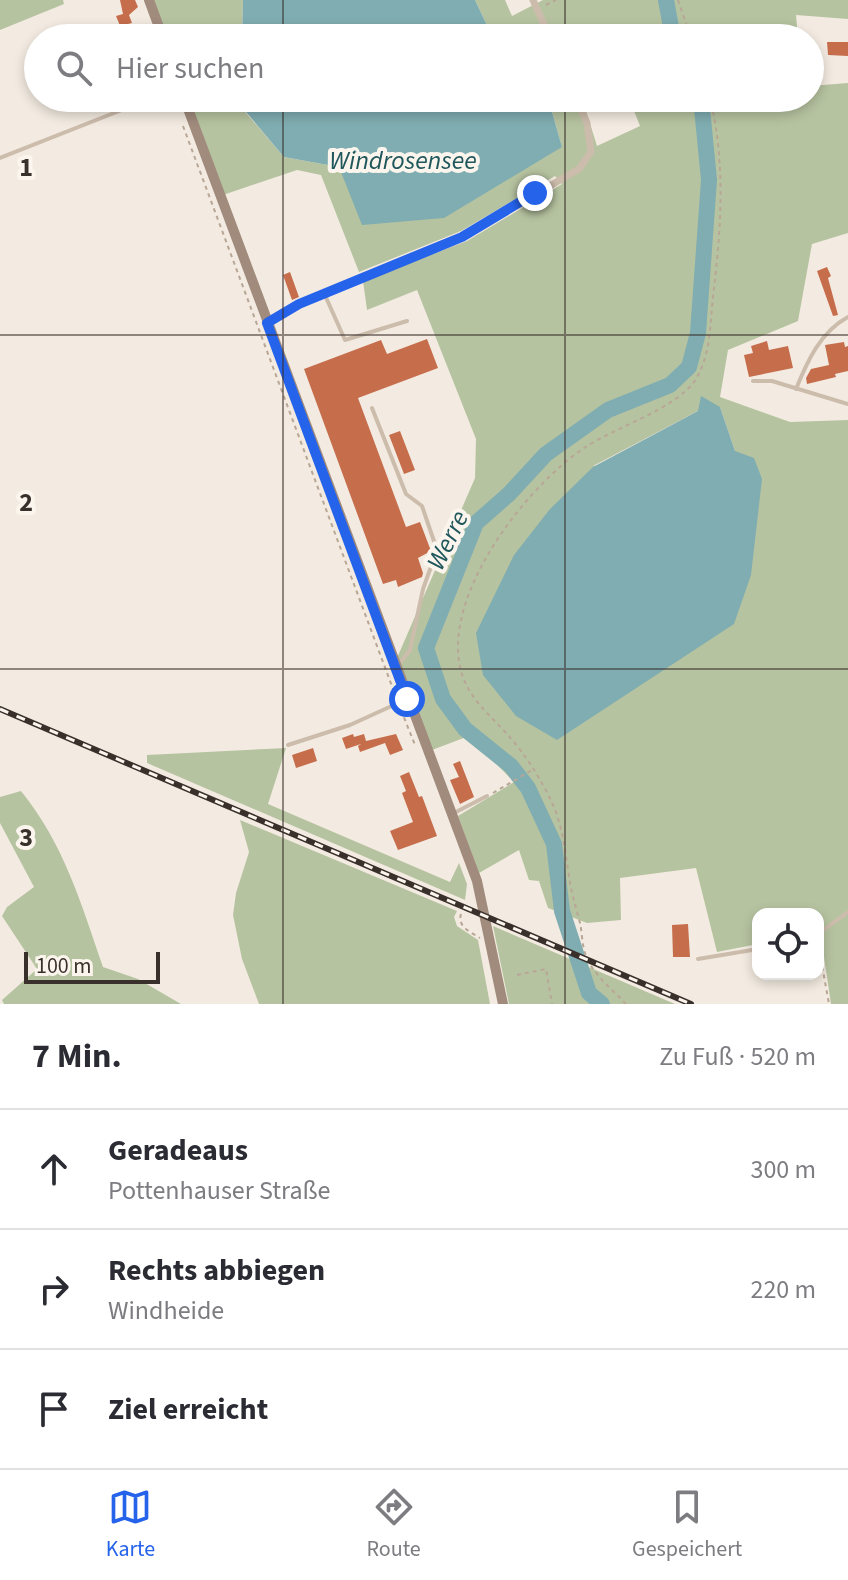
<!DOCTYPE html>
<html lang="de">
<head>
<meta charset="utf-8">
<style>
	:root { --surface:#fff; --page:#f2f2f3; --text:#2b2b33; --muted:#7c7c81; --line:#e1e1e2; --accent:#2563eb }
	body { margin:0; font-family:"Source Sans 3",sans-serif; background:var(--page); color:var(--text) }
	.controls { position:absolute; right:24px; bottom:24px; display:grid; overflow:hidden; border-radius:16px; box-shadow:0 4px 12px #0003 }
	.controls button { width:72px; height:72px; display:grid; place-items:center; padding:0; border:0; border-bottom:2px solid var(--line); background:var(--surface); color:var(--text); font:40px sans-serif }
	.scale { position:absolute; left:24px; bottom:20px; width:136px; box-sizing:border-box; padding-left:8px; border:4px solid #3a302b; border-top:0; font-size:22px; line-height:28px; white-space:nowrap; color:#3a302b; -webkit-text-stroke:6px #fbf5ed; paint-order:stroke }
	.stop { position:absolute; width:24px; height:24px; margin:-18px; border:6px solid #2563eb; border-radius:50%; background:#fff }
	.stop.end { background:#2563eb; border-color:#fff; box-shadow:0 2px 8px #0008 }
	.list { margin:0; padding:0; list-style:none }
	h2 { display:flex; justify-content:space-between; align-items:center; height:104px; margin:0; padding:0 32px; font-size:34px }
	h2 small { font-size:26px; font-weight:400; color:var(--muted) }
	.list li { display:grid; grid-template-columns:52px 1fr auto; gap:24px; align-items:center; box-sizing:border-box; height:120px; padding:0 32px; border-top:2px solid var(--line) }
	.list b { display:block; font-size:30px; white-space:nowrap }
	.list p { margin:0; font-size:26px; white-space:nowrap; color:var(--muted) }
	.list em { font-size:26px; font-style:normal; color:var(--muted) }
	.icon { flex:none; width:44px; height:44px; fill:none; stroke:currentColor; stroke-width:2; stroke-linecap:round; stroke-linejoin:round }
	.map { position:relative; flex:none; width:848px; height:1004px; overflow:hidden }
	.search { position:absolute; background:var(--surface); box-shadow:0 4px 12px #0003; left:24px; right:24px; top:24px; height:88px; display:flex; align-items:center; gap:20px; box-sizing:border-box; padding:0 28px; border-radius:44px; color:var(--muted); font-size:30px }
	.sheet { height:464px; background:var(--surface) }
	nav { display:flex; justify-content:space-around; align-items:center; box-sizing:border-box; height:112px; border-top:2px solid var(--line); background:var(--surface); font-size:22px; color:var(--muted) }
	nav a { display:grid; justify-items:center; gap:4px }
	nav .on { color:var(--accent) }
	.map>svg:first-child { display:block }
</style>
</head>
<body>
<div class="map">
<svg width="848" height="1004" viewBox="0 0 848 1004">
	<rect width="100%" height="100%" fill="#f3ebe1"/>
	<!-- green -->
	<path fill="#b6c3a0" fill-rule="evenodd" d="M0 0H63L64 4 0 30Z
		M153 0H243L242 38H166Z
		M475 0H505L512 16 543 0H848V19L796 15 798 38H493Z
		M848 83V233L812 244 798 321 728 350 720 397 790 422 848 420V1004H831L821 937 818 936V914H758V944L717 952 696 868 620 878 621 920 587 923 548 908 539 881 529 880 519 850 479 873 458 816 514 782 469 736 432 750 397 658 475 478 476 439 417 290 367 310 363 281 467 241 562 184 555 176 461 231 359 272 321 175 297 170 223 195 188 98H241V107L284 157 339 167 562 147 548 98H582L597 146 640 126 629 98H810V86ZM720 407 735 451 593 466 698 411Z
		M286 748 268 804 450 882 459 863 467 884 465 900 147 763V755Z
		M21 791C64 844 81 903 103 967L138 979 181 1004H4L2 1000 37 969 2 916 7 907 34 887 0 823V797Z
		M240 820 457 911 454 917 457 926 478 940 490 1004H259L242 959 233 915 236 893 249 852Z
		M493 926 675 1004H509Z"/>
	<!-- water -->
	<path fill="#7fadb1" d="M243 0H475L493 38H242Z
		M241 98H548L562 147 444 218 362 225 339 167 284 157 241 106Z
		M701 396 720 407 735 451 754 458 762 479 751 575 734 624 557 740 516 716 483 675 476 633 514 555 550 509 593 467 698 411Z"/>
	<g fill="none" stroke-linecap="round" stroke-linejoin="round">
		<!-- river -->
		<path stroke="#7fadb1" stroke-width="16" d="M666 0 673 38
			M602 1004 589 993 562 911 554 844 528 788 511 766 465 729 443 699 426 648 476 523 509 494 546 454 608 410 670 385 689 367 698 333 709 180 701 98"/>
	</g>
	<!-- building -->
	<path fill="#c66d4c" d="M120 0H135L138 7 129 15 132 23 128 24 133 38H125L116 16 123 14Z
		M827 42H848V56L828 55Z
		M827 267 831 276 828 278 838 315 833 316 817 271Z
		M290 272 299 297 292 300 283 275Z
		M427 339 438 368 358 398 406 527 420 522 431 551 418 558 423 573 422 577 398 587 396 580 383 584 304 369 381 340 387 354Z
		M767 341 769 350 788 346 793 368 749 377 744 355 753 353 751 346Z
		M844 342 845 347 848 346V371L835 374 836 377 807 384 806 378 811 369 829 365 825 345Z
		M400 431 415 470 404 474 389 435Z
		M353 734 354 737 364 734 366 741 396 734 403 750 390 755 385 743 360 752 358 746 361 744 346 749 342 738Z
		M313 748 317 761 296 768 292 755Z
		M460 761 474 797 460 804 450 780 459 777 453 764Z
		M409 772 419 797 422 796 437 836 398 850 390 831 413 822 402 793 406 791 400 776Z
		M688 924 690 957H673L672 925Z"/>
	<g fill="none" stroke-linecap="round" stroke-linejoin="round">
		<!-- path -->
		<path stroke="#b8a696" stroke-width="2" stroke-dasharray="4 4" stroke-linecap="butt" d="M678 0 691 38
			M546 5 556 0
			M183 126 396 697
			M401 710 415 745
			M493 793 532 770
			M461 914C457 927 471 932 480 938
			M818 943 829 1004
			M517 975 546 969 552 1004
			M626 1004C611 988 592 974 585 953 582 944 582 932 580 923 576 907 571 892 569 876 565 851 563 828 553 805 542 780 525 754 507 734 489 714 469 699 461 671 441 596 525 488 584 448 615 427 677 409 696 379 711 354 710 324 713 297 721 230 726 164 710 98"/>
		<!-- lane -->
		<path stroke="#ccbcac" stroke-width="4" d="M0 158 152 98
			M324 293 345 340 407 321
			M753 381H772L848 404
			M796 389C807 362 820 332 848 317
			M372 408 406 494 422 506 437 550 423 589 410 650 397 667
			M288 745 350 725 407 699
			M454 813 487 796
			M818 934 848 912
			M698 959 758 949"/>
		<!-- street -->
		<path stroke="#ccbcac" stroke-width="7" d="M533 0 550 38
			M267 323 299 304 462 237 579 169 591 152 587 123 576 98"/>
		<!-- secondary -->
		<path stroke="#a08b7d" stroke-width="10" d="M149 0 163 38
			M184 98 477 881 503 1004"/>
		<defs>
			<path id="rail" d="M0 709 691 1004"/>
		</defs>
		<!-- rail casing -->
		<use href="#rail" stroke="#3a302b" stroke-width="6"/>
		<!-- rail -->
		<use href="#rail" stroke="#fbf5ed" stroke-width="3" stroke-dasharray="9" stroke-linecap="butt"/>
	</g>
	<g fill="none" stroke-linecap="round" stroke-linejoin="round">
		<!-- route -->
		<path stroke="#2563eb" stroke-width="10" d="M407 699 267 323 299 304 462 237 535 193"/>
	</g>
	<!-- grid -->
	<path fill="none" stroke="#3a302b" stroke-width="2" stroke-opacity="0.55" d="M283 0V38M565 0V38M283 98V1004M565 98V1004M0 335H848M0 669H848"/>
	<g text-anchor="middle" stroke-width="8" stroke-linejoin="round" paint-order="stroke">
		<!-- water labels -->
		<g font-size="26" font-style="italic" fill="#20575c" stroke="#fbf5ed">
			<text x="403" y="169">Windrosensee</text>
			<text transform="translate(447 540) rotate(-64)" y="9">Werre</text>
		</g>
	</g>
	<g font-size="26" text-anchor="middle" font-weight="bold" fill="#3a302b" stroke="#fbf5ed" stroke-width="8" stroke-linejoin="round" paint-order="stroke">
		<text x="26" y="176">1</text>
		<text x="26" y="511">2</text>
		<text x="26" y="846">3</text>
	</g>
</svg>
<div class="controls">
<button><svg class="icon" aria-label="locate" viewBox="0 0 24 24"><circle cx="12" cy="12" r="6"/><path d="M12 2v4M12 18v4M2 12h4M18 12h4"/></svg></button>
</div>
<div class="scale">100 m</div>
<div class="stop" style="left:407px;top:699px"></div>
<div class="stop end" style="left:535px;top:193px"></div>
<div class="search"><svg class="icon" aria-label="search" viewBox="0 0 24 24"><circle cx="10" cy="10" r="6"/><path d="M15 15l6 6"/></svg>Hier suchen</div>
</div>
<section class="sheet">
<h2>7 Min.<small>Zu Fuß · 520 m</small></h2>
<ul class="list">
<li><svg class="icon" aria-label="ahead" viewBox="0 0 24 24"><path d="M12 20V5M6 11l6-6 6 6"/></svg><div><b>Geradeaus</b><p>Pottenhauser Straße</p></div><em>300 m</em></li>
<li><svg class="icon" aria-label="right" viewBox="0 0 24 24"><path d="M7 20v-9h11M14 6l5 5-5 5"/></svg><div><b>Rechts abbiegen</b><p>Windheide</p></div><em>220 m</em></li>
<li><svg class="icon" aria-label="arrive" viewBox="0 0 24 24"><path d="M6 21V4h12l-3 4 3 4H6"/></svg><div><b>Ziel erreicht</b></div></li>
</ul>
</section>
<nav>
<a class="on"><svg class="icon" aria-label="map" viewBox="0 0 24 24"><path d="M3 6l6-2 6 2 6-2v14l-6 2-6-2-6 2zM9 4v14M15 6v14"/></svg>Karte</a>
<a><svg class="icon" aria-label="directions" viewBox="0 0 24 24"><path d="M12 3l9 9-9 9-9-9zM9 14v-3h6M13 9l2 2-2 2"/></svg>Route</a>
<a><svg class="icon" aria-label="saved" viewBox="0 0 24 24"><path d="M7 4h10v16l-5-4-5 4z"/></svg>Gespeichert</a>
</nav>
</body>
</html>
